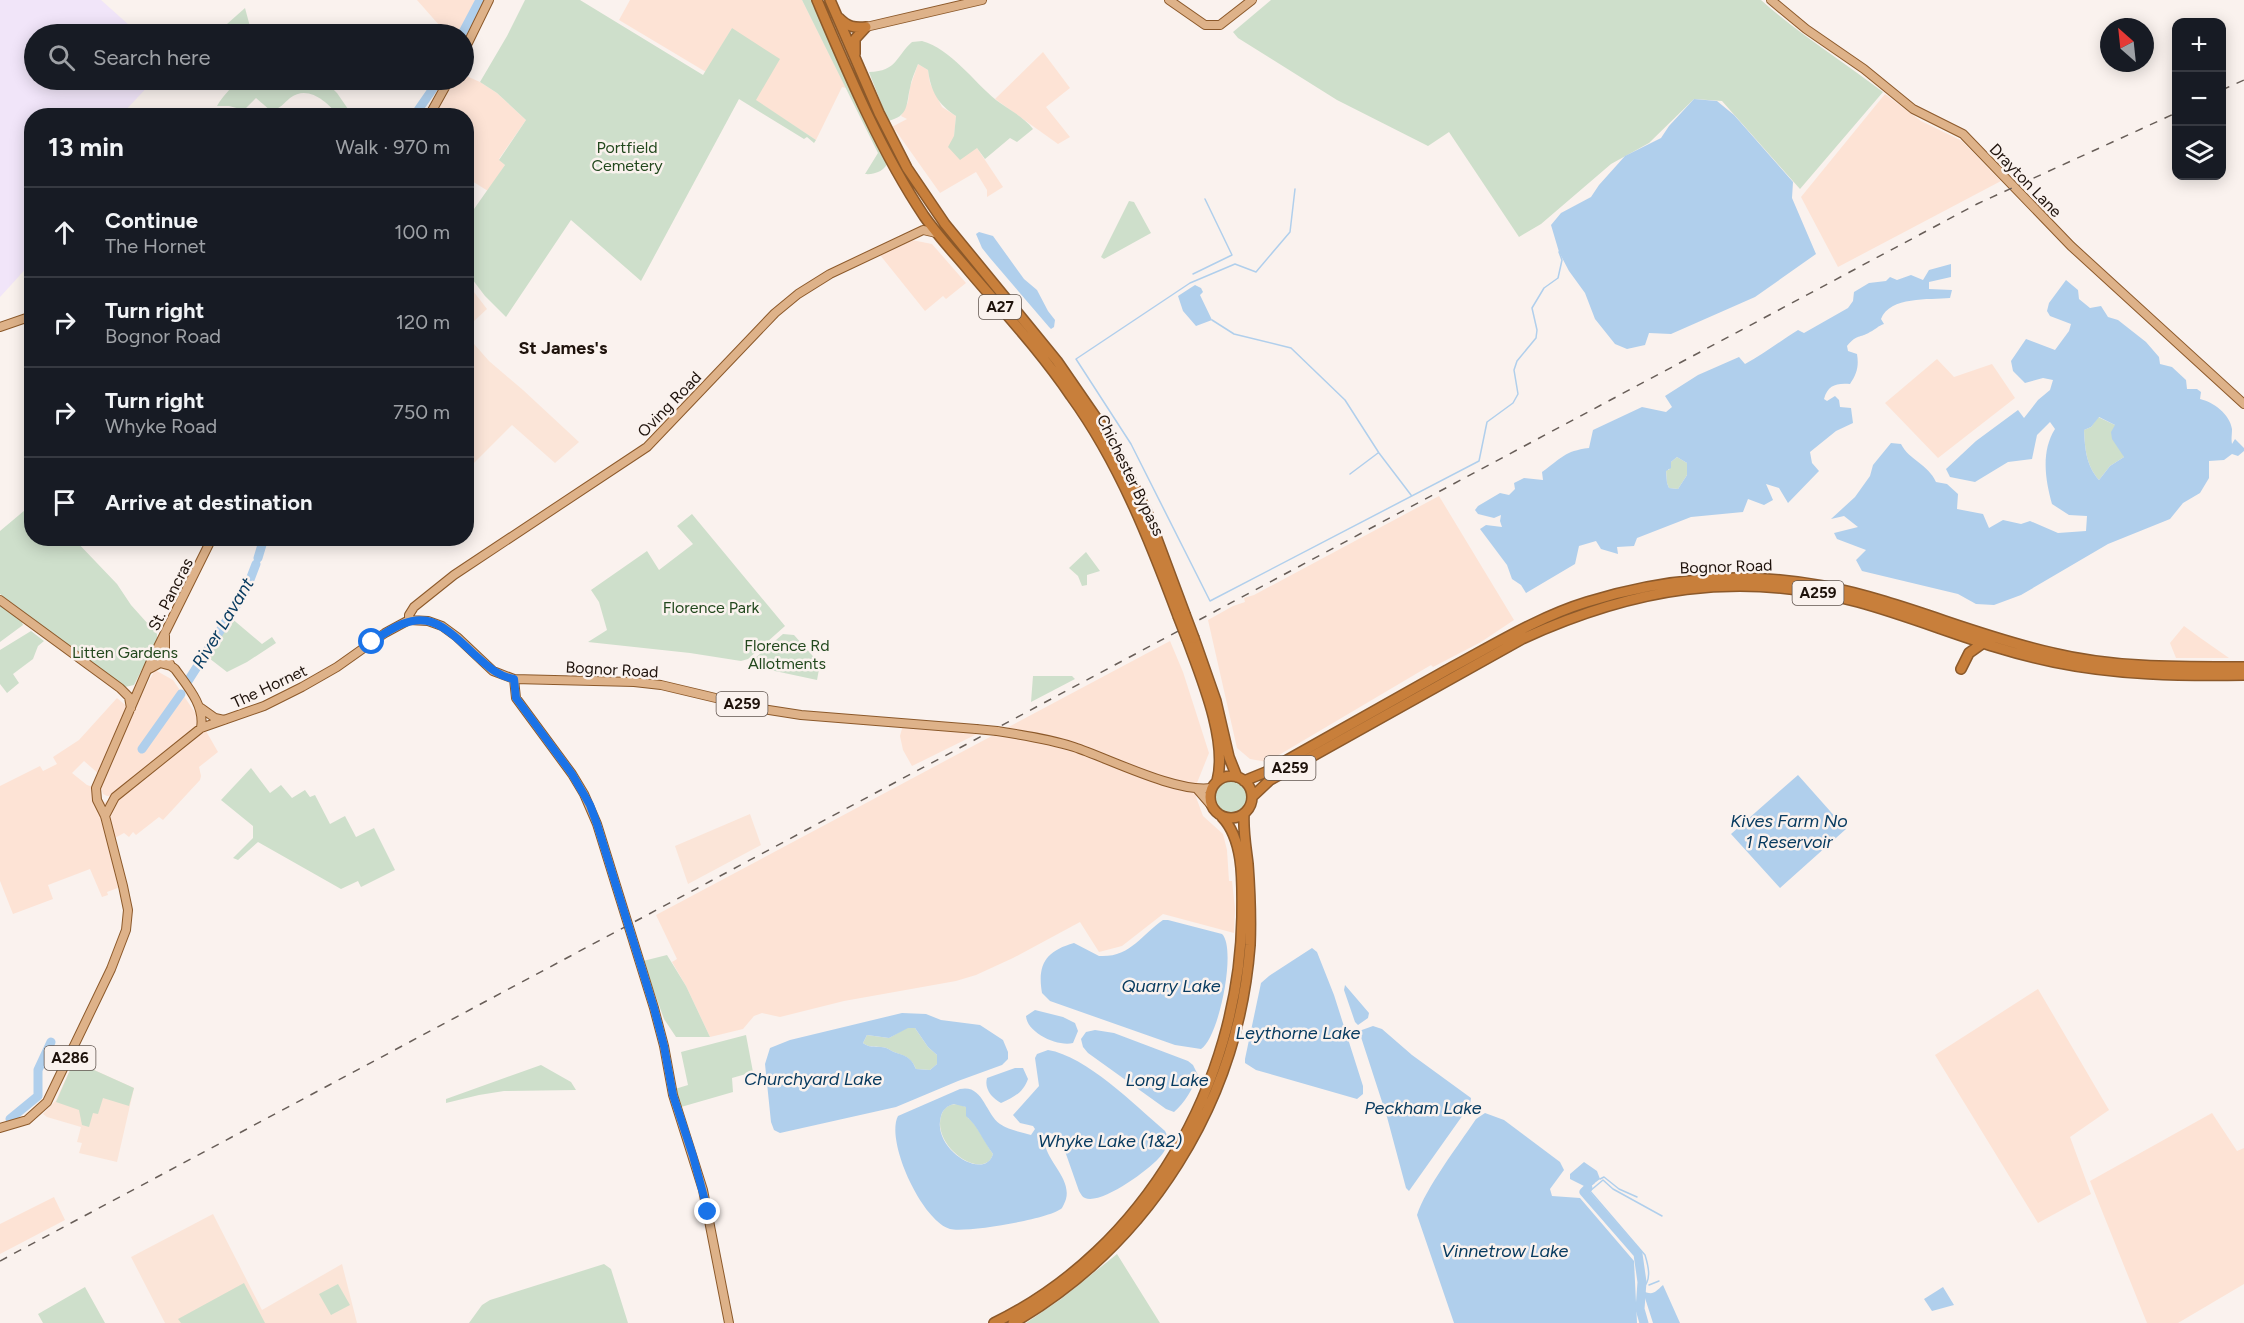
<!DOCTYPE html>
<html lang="en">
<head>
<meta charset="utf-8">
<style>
	:root { --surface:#171b24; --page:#242831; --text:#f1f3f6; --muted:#9ea1a6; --line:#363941 }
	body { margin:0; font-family:Figtree,sans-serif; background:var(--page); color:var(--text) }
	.controls { position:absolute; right:18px; top:18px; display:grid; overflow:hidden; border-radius:12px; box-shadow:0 3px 15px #0003 }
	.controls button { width:54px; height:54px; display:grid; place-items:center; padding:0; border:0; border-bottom:2px solid var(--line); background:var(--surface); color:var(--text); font:30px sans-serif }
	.compass { position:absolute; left:2100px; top:18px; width:54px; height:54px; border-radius:50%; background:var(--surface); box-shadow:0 3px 15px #0003; rotate:333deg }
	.stop { position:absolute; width:18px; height:18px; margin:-14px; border:4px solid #1a73e8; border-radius:50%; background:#fff }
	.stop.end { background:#1a73e8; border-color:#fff; box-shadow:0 2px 6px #0008 }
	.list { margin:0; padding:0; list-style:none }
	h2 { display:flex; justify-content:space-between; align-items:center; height:78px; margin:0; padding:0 24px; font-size:26px }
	h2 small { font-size:20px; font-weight:400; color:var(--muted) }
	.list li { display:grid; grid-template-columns:39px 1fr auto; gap:18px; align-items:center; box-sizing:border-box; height:90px; padding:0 24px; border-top:2px solid var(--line) }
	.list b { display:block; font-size:22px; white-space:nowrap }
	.list p { margin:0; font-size:20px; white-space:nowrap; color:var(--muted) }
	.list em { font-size:20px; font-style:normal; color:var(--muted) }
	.icon { flex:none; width:33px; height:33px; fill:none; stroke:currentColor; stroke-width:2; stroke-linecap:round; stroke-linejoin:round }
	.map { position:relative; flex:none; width:2244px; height:1323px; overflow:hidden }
	.search { position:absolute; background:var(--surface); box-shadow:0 3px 15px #0003; left:24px; top:24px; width:450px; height:66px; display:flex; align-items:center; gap:15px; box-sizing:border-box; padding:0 21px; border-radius:33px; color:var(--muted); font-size:22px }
	.panel { position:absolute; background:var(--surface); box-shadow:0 3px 15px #0003; left:24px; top:108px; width:450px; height:438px; border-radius:24px }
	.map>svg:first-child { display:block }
</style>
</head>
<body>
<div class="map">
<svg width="2244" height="1323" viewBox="0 0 2244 1323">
	<rect width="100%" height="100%" fill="#faf2ee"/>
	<!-- built -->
	<path fill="#fde3d5" d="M417 0H477L458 34H447Z
		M630 0H802L846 88 842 87 816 140 755 100 732 28 706 72 619 20Z
		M1043 52 1070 88 1046 107 1070 137 1058 144 995 99Z
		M918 64 928 70 930 83 942 107 956 116 954 137 977 148 1003 187 987 197V190L976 172 940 193 896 131 890 128 907 119 901 116 908 102 910 87Z
		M464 75 480 82 497 93 526 120 499 159 505 165 488 191 467 178 466 116H433L450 80H464Z
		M1885 94 1921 121 1962 141 2001 181 1838 267 1801 197Z
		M912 240 932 244 966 283 946 299 943 296 925 311 880 255Z
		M1937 359 1954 377 1992 364 2015 398 1938 458 1885 403Z
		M1439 496 1514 620 1481 642 1433 667 1431 665 1267 762 1250 759 1237 748 1208 620 1233 606 1245 602 1244 598 1254 595Z
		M2184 626 2199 637 2229 658H2176L2170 643Z
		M1170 641 1183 672 1209 753 1197 783 1196 797 1203 816 1223 834 1227 850 1229 881H1232L1235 909 1234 933 1163 914 1122 946 1099 952 1080 922 1013 958 976 975 956 981 844 1001 780 1017 762 1013 754 1016 743 1029 710 1037 686 986 672 962 677 959 656 915Z
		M155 670 173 680 196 714 198 724 193 730 112 796H107L103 794 100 785 133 709Z
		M117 698 130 709 100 775 84 761 72 773 87 785 96 788 99 805 115 797 201 728 206 731 218 752 199 767 201 776 200 780 163 820 159 817 136 835 133 832 129 837 124 833 111 840 123 886 107 892 108 895 102 897 90 869 48 885 53 899 13 914 0 881V786L40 766 43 771 57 764 53 757 79 740Z
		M903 725 977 734 912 766 903 750 900 736Z
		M2038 989 2109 1110 2070 1137 2091 1194 2038 1223 1935 1055Z
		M2212 1113 2237 1151 2244 1148V1284L2178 1323H2147L2090 1181Z
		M54 1197 65 1220 0 1254V1224Z"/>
	<!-- education -->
	<path fill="#fbe5d8" d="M467 283 487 309 473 322 467 332Z
		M467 336 489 361 523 390 579 442 555 463 512 425 472 465 466 460Z
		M750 814 761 845 688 884 675 846Z
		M74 1061 134 1088 117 1162 79 1153 82 1143 77 1142 81 1127 47 1117 43 1114 56 1100Z
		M213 1214 262 1310 342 1264 357 1323H165L131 1257Z"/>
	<!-- medical -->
	<path fill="#f1e5f9" d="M0 0H101L139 34H34V80H154L121 115 32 116 31 263 0 297Z"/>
	<!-- green -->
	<path fill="#cedfcb" d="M525 0H580L703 75 732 28 780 59 756 100 816 140 814 143 807 137 804 139 739 99 641 281 571 220 506 317 485 296 466 271 467 219 505 165 499 160 526 120 497 93 480 82 507 36Z
		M802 0H814L888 161C886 171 874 175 865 174L878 153Z
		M1271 0H1761C1799 34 1842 61 1883 92L1800 189 1722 101 1694 99 1649 143 1611 164 1541 224 1519 237 1449 132 1428 146 1337 100 1238 38 1233 32Z
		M245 8 252 34H227V24Z
		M922 41C951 49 973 81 996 100 1008 109 1024 117 1033 129L1017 142 1010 138 985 159 977 148 960 160 948 147 954 136 956 116C938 104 931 92 928 70L918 64C915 72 911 80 910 88 906 105 909 116 888 121L869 72C898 71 895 57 912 42Z
		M236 80H324L337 93 348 109 365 115H338C327 102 308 84 290 98 284 103 280 109 271 111L256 98 244 110 229 106H217C222 96 231 90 236 80Z
		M1129 201 1134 202 1151 233 1104 259 1101 257Z
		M2098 417 2115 425 2124 457 2110 466 2099 480C2086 465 2085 449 2084 430L2091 427Z
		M1677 457 1687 463V475L1678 489 1669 488 1667 483 1666 470H1669L1671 462Z
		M31 505 32 538 74 539 117 584 131 605 157 634V640L134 685 125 687 0 594V531Z
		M692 514 785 626 748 659 741 661 690 653 588 642 607 630 599 602 591 590 647 551 659 570 693 544 677 526Z
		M1086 552 1100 571 1087 575V585L1082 586 1078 576 1069 568Z
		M0 605 21 620 23 625 0 642Z
		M230 617 262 644 272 637 276 643 247 662 227 672 205 655Z
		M31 631 44 641 38 646 33 659 13 674 19 683 7 693 0 684V650Z
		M783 634 794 635 820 664 817 680 752 666 754 659Z
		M1033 676H1072L1075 679 1031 702Z
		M251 768 270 793 281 785 292 798 305 790 310 797 315 795 330 824 345 816 356 837 374 828 395 870 361 887 358 881 341 889 258 842 238 860 233 858 253 838V826L221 800Z
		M1215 798a17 17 0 1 1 34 0a17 17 0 1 1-34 0Z
		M667 955 686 986 710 1037H676L664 1019 643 961Z
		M908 1027 915 1028 928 1047 937 1055V1064L930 1070 916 1069C911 1057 905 1056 894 1052 890 1050 886 1047 881 1047 874 1046 869 1048 863 1043L867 1035 889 1038Z
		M746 1035 753 1072 732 1078 733 1092 681 1107 675 1089 688 1085 681 1052Z
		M74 1061 134 1088 129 1106 103 1098 98 1114 93 1113 89 1127 82 1125 79 1110 56 1102Z
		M541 1065 571 1082 576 1090 504 1091 479 1095 446 1103V1099Z
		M958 1104 966 1107 968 1118C976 1123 986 1144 993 1154 985 1182 932 1148 941 1116 944 1107 949 1104 958 1104Z
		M1117 1254 1160 1323H1026L1061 1299Z
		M604 1264 611 1269 628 1323H469L482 1305 490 1300Z
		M244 1283 265 1323H181L178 1319Z
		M338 1284 350 1305 331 1315 319 1294Z
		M85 1287 105 1323H43L38 1314Z"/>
	<!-- water -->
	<path fill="#b0cfec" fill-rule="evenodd" d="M1694 99 1717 101 1734 115 1793 182 1792 198 1816 254 1755 297 1671 334 1649 333 1645 345 1627 349 1615 344 1595 319 1585 293 1569 271 1559 252 1551 225 1561 213 1591 197 1599 185 1625 156 1661 138 1669 126Z
		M979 232 993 236 1024 279 1037 290 1048 311 1055 320 1054 327 1051 329 1049 327 990 258 982 248 976 234Z
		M1951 264V277L1929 282V289L1952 290 1950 298C1929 300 1890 296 1881 319L1884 324C1878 326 1876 329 1870 332 1859 339 1858 333 1847 346L1848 351 1857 354C1859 366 1857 374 1850 384 1836 383 1828 385 1824 399L1827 401 1835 396 1839 400 1840 407 1851 408 1853 423 1836 431 1810 452 1812 463 1819 471 1788 503 1779 488 1766 484 1773 500 1764 505 1748 499 1743 512 1691 517 1637 538 1634 546 1617 547 1618 554 1601 549 1596 541 1579 546 1575 564 1526 593 1521 585 1512 579 1507 565 1480 529 1486 525 1502 527 1500 521 1501 515 1494 518 1478 514 1475 510 1478 506 1500 493 1509 495 1515 489 1514 483 1524 478 1543 480 1542 472C1562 458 1564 451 1589 448L1593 430 1642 407 1666 412 1672 407 1665 396 1698 375 1739 357 1745 364C1764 354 1780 341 1798 330L1804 333 1848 308 1853 301 1854 292 1869 283 1886 281 1890 277 1897 280 1911 275 1923 280 1929 270ZM1677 457 1687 463V475L1678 489 1669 488 1667 483 1666 471 1671 468V462Z
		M2066 280 2078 290 2079 299 2090 308 2101 306 2108 317 2118 320 2146 342 2159 357 2160 364 2172 367 2186 380 2187 389H2197L2201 392 2200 399C2213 402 2230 414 2232 429 2232 435 2231 439 2232 444L2235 439 2244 448V451L2238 456 2232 454 2224 460 2209 461V478L2200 493 2183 503 2170 519 2108 544 2021 595 1994 605 1976 604 1958 594 1862 571 1856 560 1866 550 1837 539 1834 533 1858 527 1844 516 1831 519 1855 497 1870 476 1873 465 1891 443 1901 444C1909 460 1928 464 1936 482L1947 484 1958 494 1957 509 1983 514 1989 528 2003 520 2021 524 2030 521 2058 533 2086 531 2087 516 2069 515 2052 504C2045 479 2041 451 2055 429L2050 422 2037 435 2032 459 2008 462 1975 482 1950 477 1946 469 1976 441 2018 410 2024 418 2038 400 2050 390 2053 380 2043 378 2025 383 2013 371 2011 361 2026 339 2055 350 2069 331 2071 324 2050 316 2047 311 2049 303ZM2099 417 2115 425 2111 432 2112 439 2124 457 2110 466 2099 480C2086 465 2085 449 2084 430L2091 427Z
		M1195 285 1201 288 1203 292 1200 295 1212 320 1196 326 1183 311 1178 296Z
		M1798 775 1846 829 1780 888 1731 834Z
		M1163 920H1168L1222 934C1237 948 1219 1038 1201 1049L1175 1045 1050 1001 1042 993C1037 964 1046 951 1074 943L1099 956C1130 958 1141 935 1163 920Z
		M1312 948 1317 952 1334 995 1363 1086V1094L1357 1099 1256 1070 1245 1063V1059L1261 983 1269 976Z
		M1345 985 1369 1013 1368 1018 1358 1025 1355 1022 1344 990Z
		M1035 1010 1063 1017 1075 1023 1078 1031 1073 1043C1058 1047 1027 1033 1026 1016Z
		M902 1013 926 1014 941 1020 980 1025 1003 1040 1008 1052V1059L1002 1065 958 1081 896 1107 780 1133 774 1130 771 1122 765 1064 770 1048 790 1040ZM908 1028H915L928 1047 937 1055V1064L930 1070 916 1069C911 1057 906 1056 894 1052 890 1050 886 1047 881 1047 874 1046 869 1048 863 1043L867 1035 889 1038Z
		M1373 1026 1382 1029 1412 1055 1471 1098 1470 1105 1409 1191 1406 1188 1387 1117 1359 1031Z
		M1095 1030 1114 1033 1188 1061 1193 1065 1198 1075C1194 1087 1184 1104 1174 1112L1166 1109 1088 1053 1083 1047 1081 1039 1086 1032Z
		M1048 1050C1086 1056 1135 1105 1165 1131L1169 1139C1167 1147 1164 1153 1158 1159 1147 1171 1101 1205 1085 1198 1082 1197 1081 1194 1079 1191L1060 1137 1055 1134 1048 1133 1045 1136C1041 1158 1072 1176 1066 1199 1065 1202 1063 1206 1062 1208 1051 1219 966 1233 950 1229 922 1221 885 1141 898 1116L960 1089C983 1084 985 1113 1000 1124 1009 1130 1021 1132 1031 1135L1035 1129 1033 1126 1020 1123 1013 1115 1039 1086 1035 1058 1037 1054ZM954 1104 966 1107V1116C978 1126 983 1141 993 1154 985 1182 931 1149 941 1116 943 1109 947 1106 954 1104Z
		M1015 1068H1023L1028 1079C1023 1093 1014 1097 1001 1103 992 1098 984 1089 987 1078Z
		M1485 1113 1504 1120 1560 1162 1564 1170 1550 1189 1552 1196 1580 1198 1634 1261 1637 1323H1454L1417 1215C1425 1189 1460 1143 1476 1119Z
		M1584 1162 1597 1171 1600 1179 1588 1188 1570 1179V1174Z
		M1663 1285 1680 1323H1653L1645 1298 1640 1297 1641 1290C1653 1296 1654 1293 1663 1285Z
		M1943 1287 1954 1305 1932 1311 1924 1299Z"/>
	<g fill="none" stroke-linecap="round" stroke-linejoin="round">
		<!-- stream -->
		<path stroke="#b0cfec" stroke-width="1.5" d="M1295 189 1290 232 1256 272 1235 264 1190 283 1076 359 1131 444 1210 601 1479 461 1487 422 1513 403 1518 394 1514 370 1517 361 1536 338 1537 330 1532 308 1544 288 1558 278 1562 260 1559 252
			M1193 274 1232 255 1205 199
			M1212 320 1234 334 1291 348 1345 400 1379 453 1411 495
			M1350 474 1378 453
			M1600 1179 1604 1177 1619 1189 1637 1197
			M1588 1188 1594 1183
			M1649 1285 1659 1281
			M1641 1290C1652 1281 1649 1268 1645 1255L1590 1191 1603 1180 1613 1189 1662 1216"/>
		<!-- river -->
		<path stroke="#b0cfec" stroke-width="9" d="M462 34 480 0
			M414 116 439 80
			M258 558 264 538
			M188 681 246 590 256 564
			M142 749 181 694
			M10 1119 38 1096V1070L51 1042
			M1588 1188 1584 1192 1638 1254 1642 1282 1640 1309 1644 1323"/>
		<defs>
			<path id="major" d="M1169 0 1205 25H1220L1252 0
				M1771 0 1806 29 1864 69 1913 109 1963 134 2071 246 2244 404
				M866 27 982 0
				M464 51 489 0
				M429 116 449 80
				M0 327 32 316
				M0 600 120 688 129 697 131 708
				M409 620V615L414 607 454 575 647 447 775 313 798 294 830 274 923 230 936 233
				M165 636V654L171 666
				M149 669 160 663 171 666 175 669C188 687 205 706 201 728
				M514 679 516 698 572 774 584 794 597 824 654 1008 664 1046 673 1095 703 1190 729 1323
				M201 708 215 718 224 720
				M997 731C1023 735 1049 739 1074 747 1110 759 1176 793 1211 788
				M1197 789 1210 804
				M105 816 115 797 201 728 264 706 302 687 337 667 385 633 409 620 428 621 442 626 457 637 493 671 514 679 634 682 661 685 762 709 801 715 976 729
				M0 1128 27 1120 47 1102 111 969 126 930 128 910 123 886 105 816 97 800 96 788 151 661 212 538"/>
			<path id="highway" d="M817 0C848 73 880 150 924 216 938 236 955 254 970 272 1005 313 1041 352 1071 396 1119 462 1150 541 1178 616
				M830 0 879 113 907 168 945 224 1057 361 1108 435 1147 512 1185 614
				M839 18C848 27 854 28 866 27
				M855 54V39L866 27
				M1194 638 1216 701 1229 757 1237 777
				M1187 639C1201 677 1228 741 1217 781
				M1961 669 1969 653 1983 643
				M1210 797a21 21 0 1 1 42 0a21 21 0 1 1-42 0Z
				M1244 781 1266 772C1326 738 1386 704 1447 670 1492 646 1538 617 1587 602 1663 578 1745 571 1823 586 1902 601 1975 636 2053 653 2115 668 2180 667 2244 667
				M1252 797 1270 780 1522 639C1633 588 1738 570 1858 602 1924 620 1987 649 2054 662 2117 675 2180 676 2244 675
				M994 1323C1146 1249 1239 1083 1242 917 1242 886 1245 841 1222 817
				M1013 1323C1149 1244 1238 1103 1250 945 1251 918 1250 891 1248 864 1246 847 1243 831 1244 814"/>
		</defs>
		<!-- major casing -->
		<use href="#major" stroke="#8c592a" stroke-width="10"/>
		<!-- highway casing -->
		<use href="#highway" stroke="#8c592a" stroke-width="12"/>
		<!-- major -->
		<use href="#major" stroke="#deb289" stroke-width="8"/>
		<!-- highway -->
		<use href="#highway" stroke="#c87f3b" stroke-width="9"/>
		<!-- rail -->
		<path stroke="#685e58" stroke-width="1.5" stroke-dasharray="8 8" stroke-linecap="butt" d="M2222 90 2244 80
			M0 1261 1977 204 2176 113"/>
		<defs>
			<path id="major-bridge" d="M976 729 997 731"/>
			<path id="highway-bridge" d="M1185 614 1194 638
				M1178 616 1187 639"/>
		</defs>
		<!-- major-bridge casing -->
		<use href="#major-bridge" stroke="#8c592a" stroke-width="10" stroke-linecap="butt"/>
		<!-- highway-bridge casing -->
		<use href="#highway-bridge" stroke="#8c592a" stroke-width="12" stroke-linecap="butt"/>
		<!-- major-bridge -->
		<use href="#major-bridge" stroke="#deb289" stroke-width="8"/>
		<!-- highway-bridge -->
		<use href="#highway-bridge" stroke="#c87f3b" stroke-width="9"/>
	</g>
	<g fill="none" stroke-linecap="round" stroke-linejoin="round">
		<!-- route -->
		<path stroke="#1a73e8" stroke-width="8" d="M372 642C420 607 435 616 475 655 488 666 497 676 514 679L516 698 572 774 590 805 597 824 654 1008 664 1046 673 1095 693 1156 708 1212"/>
	</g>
	<g text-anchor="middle" stroke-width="5" stroke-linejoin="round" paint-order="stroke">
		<!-- shield labels -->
		<g fill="#faf2ee" stroke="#60554f" stroke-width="1.5">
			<rect x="979" y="295" width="42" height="24" rx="4.5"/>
			<rect x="1792.5" y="581" width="51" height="24" rx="4.5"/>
			<rect x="716.5" y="692" width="51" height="24" rx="4.5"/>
			<rect x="1264.5" y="756" width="51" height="24" rx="4.5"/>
			<rect x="44.5" y="1046" width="51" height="24" rx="4.5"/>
		</g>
		<g font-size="15" font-weight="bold" fill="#1e120b">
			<text x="1000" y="312">A27</text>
			<text x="1818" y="598">A259</text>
			<text x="742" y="709">A259</text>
			<text x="1290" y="773">A259</text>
			<text x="70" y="1063">A286</text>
		</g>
		<!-- park labels -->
		<g font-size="16" fill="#22481d" stroke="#faf2ee">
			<text x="627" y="153">Portfield<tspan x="627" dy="18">Cemetery</tspan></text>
			<text x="711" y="613">Florence Park</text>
			<text x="787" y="651">Florence Rd<tspan x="787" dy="18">Allotments</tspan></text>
			<text x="125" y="658">Litten Gardens</text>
		</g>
		<!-- street labels -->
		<g font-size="16" fill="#1e120b" stroke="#faf2ee">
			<text transform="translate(2026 180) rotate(46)" y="6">Drayton Lane</text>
			<text transform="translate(669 404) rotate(-46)" y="6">Oving Road</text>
			<text transform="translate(1131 475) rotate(64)" y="6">Chichester Bypass</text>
			<text transform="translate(1726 566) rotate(-2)" y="6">Bognor Road</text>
			<text transform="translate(170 594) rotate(-63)" y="6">St. Pancras</text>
			<text transform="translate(612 669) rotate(3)" y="6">Bognor Road</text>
			<text transform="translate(269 686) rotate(-25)" y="6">The Hornet</text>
		</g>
		<!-- neighbourhood labels -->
		<g font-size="18" font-weight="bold" fill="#1e120b" stroke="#faf2ee">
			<text x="563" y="354">St James's</text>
		</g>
		<!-- water labels -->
		<g font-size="18" font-style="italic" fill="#083b60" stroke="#faf2ee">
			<text transform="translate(223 623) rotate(-59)" y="6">River Lavant</text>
			<text x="1789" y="827">Kives Farm No<tspan x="1789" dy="21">1 Reservoir</tspan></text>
			<text x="1171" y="992">Quarry Lake</text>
			<text x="1298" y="1039">Leythorne Lake</text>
			<text x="813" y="1085">Churchyard Lake</text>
			<text x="1167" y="1086">Long Lake</text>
			<text x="1423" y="1114">Peckham Lake</text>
			<text x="1110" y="1147">Whyke Lake (1&amp;2)</text>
			<text x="1505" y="1257">Vinnetrow Lake</text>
		</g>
	</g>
</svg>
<div class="controls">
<button>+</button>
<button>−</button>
<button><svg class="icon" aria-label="layers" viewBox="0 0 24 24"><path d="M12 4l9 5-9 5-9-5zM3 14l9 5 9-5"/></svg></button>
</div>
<svg class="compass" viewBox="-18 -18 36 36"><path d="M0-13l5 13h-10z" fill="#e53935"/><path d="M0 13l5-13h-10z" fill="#9ea1a6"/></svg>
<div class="stop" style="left:372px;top:642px"></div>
<div class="stop end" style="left:708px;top:1212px"></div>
<div class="search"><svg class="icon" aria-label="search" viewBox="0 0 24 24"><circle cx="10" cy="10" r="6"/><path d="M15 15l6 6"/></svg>Search here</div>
<section class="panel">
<h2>13 min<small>Walk · 970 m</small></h2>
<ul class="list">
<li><svg class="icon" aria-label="ahead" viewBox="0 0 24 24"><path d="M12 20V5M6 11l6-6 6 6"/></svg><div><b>Continue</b><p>The Hornet</p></div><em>100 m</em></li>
<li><svg class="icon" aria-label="right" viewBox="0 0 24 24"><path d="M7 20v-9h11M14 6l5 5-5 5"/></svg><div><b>Turn right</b><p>Bognor Road</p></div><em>120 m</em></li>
<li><svg class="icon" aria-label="right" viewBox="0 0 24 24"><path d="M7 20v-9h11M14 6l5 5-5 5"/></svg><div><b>Turn right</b><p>Whyke Road</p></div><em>750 m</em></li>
<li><svg class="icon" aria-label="arrive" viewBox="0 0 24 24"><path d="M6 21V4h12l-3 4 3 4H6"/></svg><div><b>Arrive at destination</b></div></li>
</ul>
</section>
</div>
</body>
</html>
